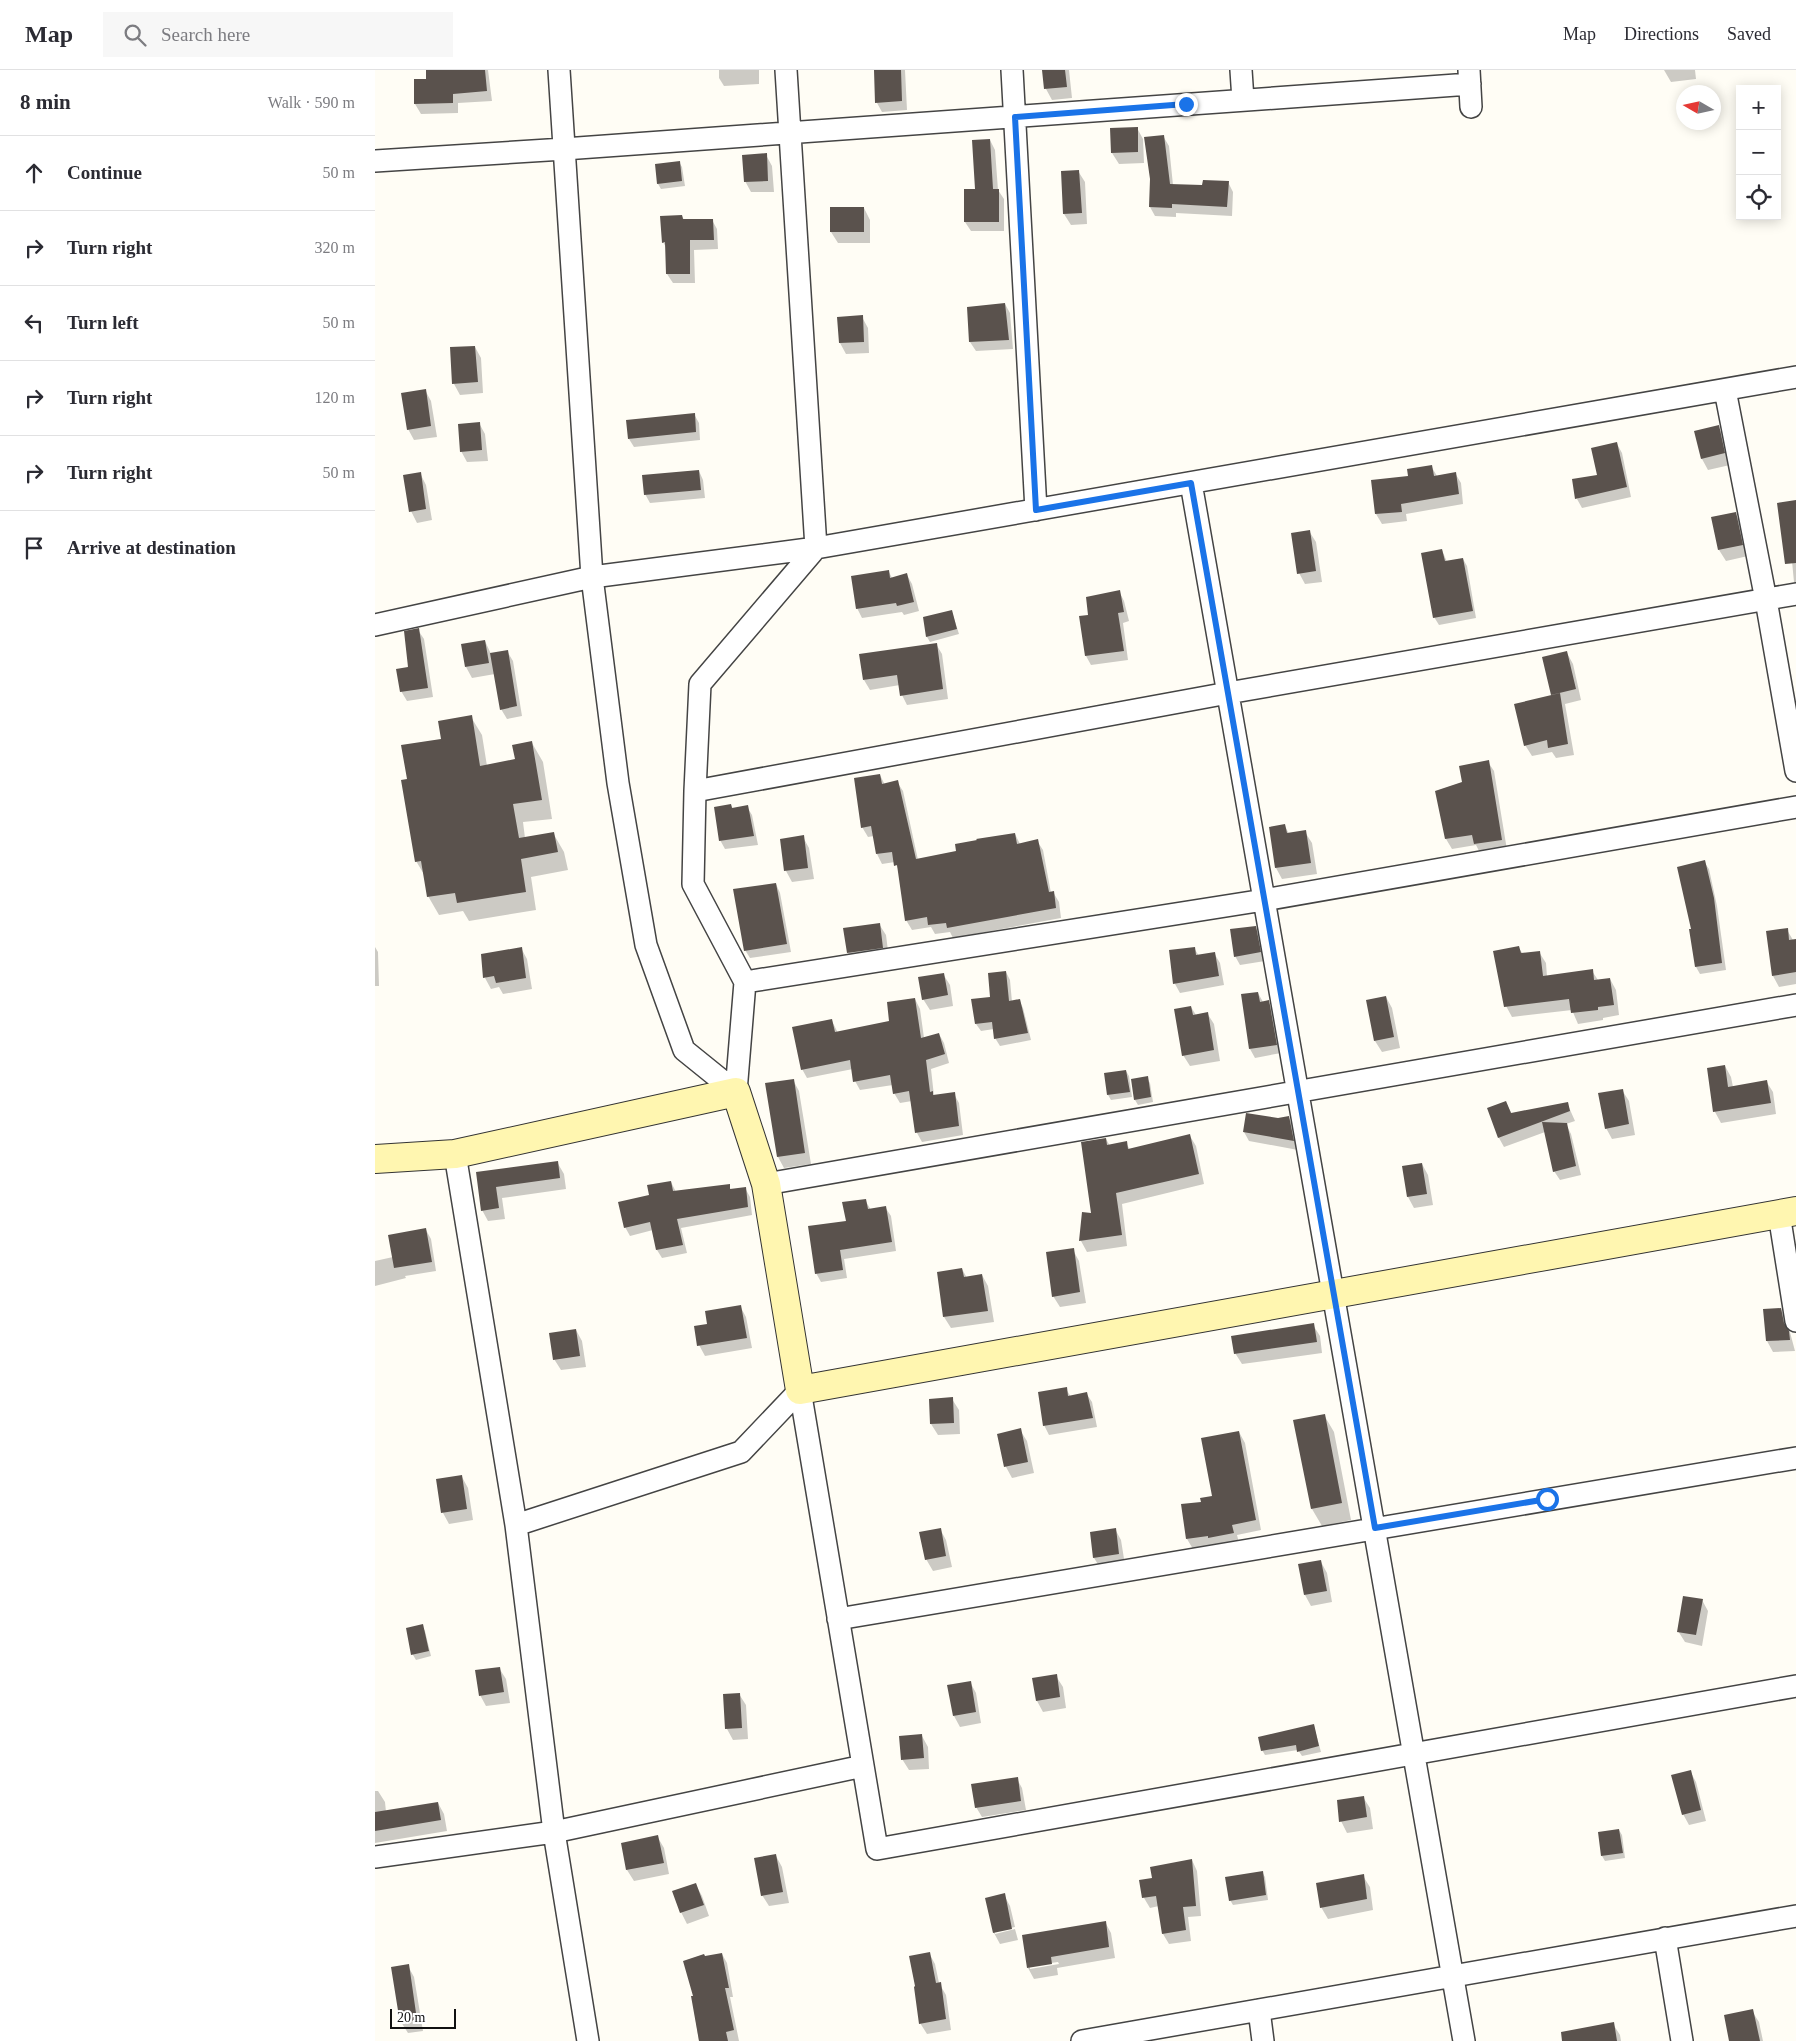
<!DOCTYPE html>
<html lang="en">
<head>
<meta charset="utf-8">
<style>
	:root { --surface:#fff; --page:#f7f7f7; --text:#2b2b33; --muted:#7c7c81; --line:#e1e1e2 }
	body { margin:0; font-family:Georgia,serif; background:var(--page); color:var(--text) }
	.controls { position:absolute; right:15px; top:15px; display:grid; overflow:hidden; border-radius:0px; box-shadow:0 2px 12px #0003 }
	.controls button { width:45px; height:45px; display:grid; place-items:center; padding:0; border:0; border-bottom:1px solid var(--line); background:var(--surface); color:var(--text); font:25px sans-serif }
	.compass { position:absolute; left:1301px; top:15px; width:45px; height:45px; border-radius:50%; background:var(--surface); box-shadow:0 2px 12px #0003; rotate:279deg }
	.scale { position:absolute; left:15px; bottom:12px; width:66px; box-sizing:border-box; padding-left:5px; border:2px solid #111; border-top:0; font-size:14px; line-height:18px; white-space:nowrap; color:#111; -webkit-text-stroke:4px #fff; paint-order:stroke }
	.stop { position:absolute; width:15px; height:15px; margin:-11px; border:4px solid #1a73e8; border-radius:50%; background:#fff }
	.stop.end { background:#1a73e8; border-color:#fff; box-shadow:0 1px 5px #0008 }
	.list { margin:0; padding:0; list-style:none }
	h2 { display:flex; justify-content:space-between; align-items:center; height:65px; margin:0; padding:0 20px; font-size:21px }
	h2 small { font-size:16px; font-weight:400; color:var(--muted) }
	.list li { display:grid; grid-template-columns:32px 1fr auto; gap:15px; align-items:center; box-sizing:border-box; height:75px; padding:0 20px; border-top:1px solid var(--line) }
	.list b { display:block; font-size:19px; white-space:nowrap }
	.list em { font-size:16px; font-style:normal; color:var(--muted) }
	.icon { flex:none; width:28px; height:28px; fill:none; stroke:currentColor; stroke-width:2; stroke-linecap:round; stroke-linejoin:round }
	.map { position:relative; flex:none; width:1421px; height:1971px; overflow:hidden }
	header { display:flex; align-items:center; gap:30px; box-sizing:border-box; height:70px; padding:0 25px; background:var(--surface); border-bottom:1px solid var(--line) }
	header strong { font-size:24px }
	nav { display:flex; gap:28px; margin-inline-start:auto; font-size:18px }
	.search { width:350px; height:45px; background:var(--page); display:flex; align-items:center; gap:12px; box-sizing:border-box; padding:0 18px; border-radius:0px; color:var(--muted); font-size:19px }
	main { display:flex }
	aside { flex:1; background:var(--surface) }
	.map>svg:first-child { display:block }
</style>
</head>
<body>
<header>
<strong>Map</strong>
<div class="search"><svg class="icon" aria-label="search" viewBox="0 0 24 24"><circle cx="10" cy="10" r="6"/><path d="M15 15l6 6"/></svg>Search here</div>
<nav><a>Map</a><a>Directions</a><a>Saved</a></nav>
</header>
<main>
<aside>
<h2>8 min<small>Walk · 590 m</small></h2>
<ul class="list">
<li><svg class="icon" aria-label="ahead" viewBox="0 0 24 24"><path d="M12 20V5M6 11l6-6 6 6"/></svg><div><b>Continue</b></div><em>50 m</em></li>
<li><svg class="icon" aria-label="right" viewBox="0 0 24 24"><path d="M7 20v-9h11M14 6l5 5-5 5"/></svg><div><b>Turn right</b></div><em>320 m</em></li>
<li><svg class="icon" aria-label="left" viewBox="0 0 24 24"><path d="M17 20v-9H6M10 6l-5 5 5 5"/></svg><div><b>Turn left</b></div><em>50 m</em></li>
<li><svg class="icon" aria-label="right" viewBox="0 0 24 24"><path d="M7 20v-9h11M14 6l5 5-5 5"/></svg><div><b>Turn right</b></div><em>120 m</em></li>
<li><svg class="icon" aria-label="right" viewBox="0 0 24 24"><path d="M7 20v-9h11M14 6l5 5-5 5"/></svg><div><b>Turn right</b></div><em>50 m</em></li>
<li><svg class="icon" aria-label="arrive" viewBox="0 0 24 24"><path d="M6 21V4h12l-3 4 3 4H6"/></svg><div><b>Arrive at destination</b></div></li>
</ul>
</aside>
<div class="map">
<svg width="1421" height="1971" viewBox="0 0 1421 1971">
	<rect width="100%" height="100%" fill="#fffdf5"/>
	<!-- shadow -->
	<path fill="#0003" fill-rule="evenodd" d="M52 0H113L117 31 83 33V43L46 44 40 34 52 11Z
		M344 0H384V14L349 16 344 8Z
		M500 0H530L532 40 507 42 502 33Z
		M669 0H694L697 28 677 30 671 19Z
		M1289 0H1320L1321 9 1296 12Z
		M762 58 768 69 769 93 744 94 737 83Z
		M788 66 794 76 798 115 829 116 853 112 858 122 857 146 801 143V147L780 146 775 137Z
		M615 70 620 80 623 120 629 129V161H596L590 152Z
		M391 85 397 96 399 122H376L370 111Z
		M304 92 307 97 310 116 286 119 283 114 281 95Z
		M703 101 710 112 712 154 696 155 689 144Z
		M456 138H489L495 150V173H463L456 162Z
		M307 146 309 150H337L342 159 343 179 319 180 320 213H298L292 204V179L288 172Z
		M630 234 635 243 638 279 601 281 595 272Z
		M487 247 493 258 494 283 471 284 465 273 464 248Z
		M100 277 106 288 108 323 85 325 79 314Z
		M50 320 56 331 62 367 39 370 33 359Z
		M319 344 324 353 325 370 259 377 254 369Z
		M104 353 110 364 113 391 92 392 86 381Z
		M1343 357 1350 368 1355 395 1333 400 1327 389 1320 362Z
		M1242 374 1247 383 1256 427 1207 438 1202 429 1223 406Z
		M1056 396 1062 406 1080 403 1086 413 1088 434 1031 444 1032 451 1007 454 1001 444 998 411 1035 407Z
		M324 401 328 410 330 428 275 433 270 424Z
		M45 403 51 415 57 450 42 453 36 441Z
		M1421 431V515L1419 512 1416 481Z
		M1360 443 1367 455 1373 486 1351 491 1344 480Z
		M934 461 941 472 947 512 930 514 924 503Z
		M1067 480 1072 492 1088 489 1092 496 1101 548 1064 555 1059 547Z
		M514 502 517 508 532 505 537 514 544 541 529 545 527 542 487 548 482 538Z
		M744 521 749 531 754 551 748 553 753 590 716 595 711 586Z
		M577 542 584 564 555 572 552 567 549 548Z
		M43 560 49 569 58 627 32 631 26 621Z
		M110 571 116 584 132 581 138 591 147 646 132 649 126 639 120 604 97 608 91 597Z
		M561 574 567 584 573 629 532 635 527 625 525 615 495 620 489 610Z
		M1192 583 1198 594 1206 630 1190 634 1199 685 1181 688 1177 682 1157 686 1150 675 1178 626Z
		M96 647 107 665 112 696 141 690 157 673 168 692 177 749 148 752 150 768 178 763 189 782 193 800 156 807 161 840 94 851 88 841 64 845 53 826 50 806 41 791 33 710 67 670Z
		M1113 692 1119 701 1132 780 1105 783 1101 775 1077 779 1071 769 1062 722 1088 713Z
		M505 705 510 715 522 712 528 721 543 790 582 782 640 764 645 774 662 771 668 780 676 823 678 822 684 832 686 848 578 868 575 862 560 864 556 857 537 860 531 850 525 803 520 792 507 794 502 784 499 766 493 767 487 757Z
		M356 735 358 739 372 737 377 745 383 775 350 779 345 770Z
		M910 756 914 764 930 762 937 773 942 804 907 809 901 798 895 758Z
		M428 767 434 778 439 809 417 812 411 801 406 770Z
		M1329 792 1334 799 1342 836 1351 900 1325 904 1321 897Z
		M401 814 405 823 416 882 375 888 370 880Z
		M504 854 511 865 514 889 479 894 473 883Z
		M880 857 885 865 890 891 865 895 860 886Z
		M1412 860 1418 870H1421V914L1404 917 1398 906Z
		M0 877 3 882 4 916H0Z
		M1143 877 1148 884 1164 882 1171 893 1172 907 1217 901 1223 910 1235 909 1241 920 1244 945 1228 948V950L1203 954 1197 940 1137 947 1131 936Z
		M146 878 152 889 157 919 128 924 124 917 116 919 110 908Z
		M819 878 824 886 839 883 845 893 849 915 805 923 800 914Z
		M631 902 635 910 637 932 644 930 648 938 656 970 625 976 620 968 619 959 606 961 601 954Z
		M568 904 575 915 578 936 555 940 548 929Z
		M883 923 888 932 893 931 898 940 906 983 880 988 875 979Z
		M1011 927 1017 938 1025 978 1007 982 1000 971Z
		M540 929 545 939 549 968 564 964 569 973 574 993 556 999 559 1026 579 1024 584 1033 588 1065 547 1072 542 1063 537 1031 525 1033 519 1023 518 1015 485 1020 480 1011 478 999 432 1008 427 999 457 951 463 963 516 952Z
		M816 937 821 945 832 943 839 954 845 991 815 996 808 985Z
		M1350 996 1356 1007 1358 1017 1391 1011 1398 1022 1401 1044 1346 1053 1340 1042 1333 999Z
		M751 1001 754 1006 757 1027 736 1030 733 1025Z
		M772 1008 775 1013 778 1032 763 1035 760 1030Z
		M418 1010 424 1021 436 1094 409 1098 403 1087 391 1014Z
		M1247 1020 1254 1031 1260 1065 1237 1069 1231 1058Z
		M1131 1033 1137 1044 1192 1033 1200 1051 1191 1054 1196 1064 1206 1105 1185 1110 1179 1101 1170 1062 1129 1077 1124 1068Z
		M914 1048 919 1057 923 1080 874 1071 869 1062 903 1049Z
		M815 1066 821 1076 829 1114 747 1134 752 1176 712 1182 706 1171 708 1144 718 1145 731 1069 735 1076 751 1073 755 1080Z
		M182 1092 189 1104 191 1119 127 1128 130 1149 113 1151 107 1140 102 1103Z
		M1047 1094 1053 1105 1058 1135 1039 1138 1033 1127Z
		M296 1112 301 1122 354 1116 356 1120 370 1118 375 1127 377 1145 306 1158 312 1183 287 1188 282 1180 278 1160 255 1166 250 1157 275 1126Z
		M490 1130 496 1140 510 1137 516 1146 521 1181 469 1189 472 1208 446 1212 441 1203 472 1152Z
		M51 1160 56 1169 61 1201 30 1206 31 1208 0 1216V1191L18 1187Z
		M698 1180 704 1191 711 1233 685 1237 678 1226Z
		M587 1199 592 1208 607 1205 613 1216 619 1252 576 1258 569 1247Z
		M365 1236 371 1247 377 1278 330 1286 324 1275 333 1255Z
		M1406 1239 1412 1251 1420 1281 1398 1282 1392 1271 1390 1240Z
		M938 1255 945 1266 947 1283 867 1294 860 1283Z
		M201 1260 207 1271 211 1297 186 1300 179 1289Z
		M691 1319 696 1327 711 1323 717 1332 722 1357 674 1365 669 1355Z
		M577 1329 584 1340 585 1364 563 1365 556 1354Z
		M949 1345 959 1362 976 1450 947 1456 937 1439Z
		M645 1360 652 1371 659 1403 637 1408 631 1397 624 1365Z
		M864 1362 870 1373 886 1460 862 1465 864 1473 818 1479 812 1469 827 1433 839 1427Z
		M87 1407 93 1418 98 1450 74 1454 68 1443Z
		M565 1459 571 1470 577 1497 558 1501 551 1489Z
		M740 1459 746 1470 750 1495 726 1499 719 1488 716 1463Z
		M946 1492 952 1503 957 1532 936 1536 930 1525Z
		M1327 1530 1333 1541 1327 1576 1310 1572 1303 1561Z
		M47 1556 50 1561 56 1586 41 1590 38 1585 32 1559Z
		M124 1598 131 1609 135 1633 111 1636 105 1625Z
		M681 1606 688 1617 691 1638 668 1642 662 1631 658 1609Z
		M595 1612 601 1623 606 1653 585 1657 579 1646Z
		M364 1624 371 1635 373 1669 358 1670 352 1659 349 1625Z
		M939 1656 946 1682 927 1686 923 1680 890 1685 887 1680Z
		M547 1666 553 1677 554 1699 534 1700 527 1689Z
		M1315 1701 1321 1712 1331 1751 1314 1755 1308 1744Z
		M642 1709 647 1718 651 1740 607 1747 601 1737Z
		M0 1721H3L10 1732 11 1742 63 1733 69 1744 72 1761 0 1773Z
		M988 1727 995 1738 998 1759 972 1763 966 1751Z
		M1244 1760 1247 1765 1250 1788 1230 1791 1227 1786Z
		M282 1766 289 1778 294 1804 259 1811 252 1800 247 1774Z
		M401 1786 407 1797 414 1833 394 1836 387 1825Z
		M817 1790 822 1801 826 1846 813 1847 816 1871 794 1874 788 1864 784 1836 775 1838 769 1828 779 1809Z
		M887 1802 890 1807 893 1830 858 1835 855 1830Z
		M988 1806 995 1817 998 1840 953 1849 946 1837Z
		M321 1815 327 1826 334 1846 312 1854 306 1842Z
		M629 1825 635 1836 640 1857 620 1861V1864L640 1859 643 1870 625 1874 619 1863 611 1829Z
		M730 1852 736 1863 740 1888 682 1898 683 1905 659 1909 653 1898ZM683 1892 684 1894 655 1899V1896Z
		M554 1883 560 1894 564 1913 571 1925 576 1960 552 1964 545 1953Z
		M347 1884 352 1893 358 1927H355L364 1971H324L317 1927H320L330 1888Z
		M33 1896 39 1907 48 1961 33 1963 26 1952Z
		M1377 1941 1384 1952 1388 1971H1356Z
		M1238 1954 1245 1965 1246 1971H1217Z"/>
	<!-- building -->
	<path fill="#5a524d" d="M51 0H110L112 21 78 24V33L39 34V9H51Z
		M499 0H526L527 31 500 33Z
		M667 0H690L692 17 669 19Z
		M763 57V82L736 83 735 58Z
		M789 65 795 114 827 115 828 110 854 111 852 137 797 134V138L774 137 775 109 769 67Z
		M615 69 618 119H624V152H589V119H600L597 70Z
		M392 83 393 111 369 112 367 85Z
		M305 91 307 111 282 114 280 94Z
		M704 100 707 143 688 144 686 101Z
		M455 137H489V162H455Z
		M307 145 308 149H338L339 170H315V204H291L290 172 287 173 285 146Z
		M630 233 634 270 594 272 592 237Z
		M488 245 489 272 464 273 462 247Z
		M100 276 103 312 77 314 75 277Z
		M51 319 56 356 32 360 26 323Z
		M320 343 321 362 253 369 251 350Z
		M105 352 107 380 85 382 83 354Z
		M1344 355 1350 383 1326 389 1319 361Z
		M1242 372 1252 417 1200 429 1197 409 1222 405 1216 378Z
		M1057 395 1059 406 1081 402 1084 424 1026 434 1027 442 1000 444 996 410 1033 406 1032 399Z
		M324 400 326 420 269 425 267 405Z
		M46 402 51 439 34 442 28 405Z
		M1421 430V493L1410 494 1402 433Z
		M1361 442 1368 475 1343 480 1336 447Z
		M935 460 941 501 922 504 916 463Z
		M1067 479 1070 491 1088 488 1098 541 1058 548 1046 483Z
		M514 500 515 508 532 503 539 532 522 536 521 533 481 539 476 506Z
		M745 520 749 542 743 543 749 581 710 586 704 546 713 545 711 527Z
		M577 540 582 559 551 567 548 547Z
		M44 558 53 618 25 622 21 599 33 597 29 561Z
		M110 570 114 593 90 597 86 574Z
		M562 573 568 619 525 626 522 605 488 610 484 584Z
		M133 580 142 636 125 640 115 583Z
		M1192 581 1201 619 1176 625 1167 587Z
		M1185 623 1193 674 1173 678 1172 670 1149 676 1139 634Z
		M97 645 105 696 140 689 137 675 157 671 167 730 138 734 144 768 179 762 183 782 146 789 151 822 82 833 80 823 52 827 46 791 40 792 26 710 32 709 26 675 66 669 63 651Z
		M1114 690 1127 770 1099 774 1097 765 1070 769 1060 721 1087 712 1084 696Z
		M505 704 507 714 523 710 541 789 581 781 580 774 602 770 601 769 640 763 642 774 663 769 674 822 679 821 681 838 572 858 571 853 553 855 552 847 530 851 522 795 519 796 517 782 501 784 496 756 486 758 479 708Z
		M356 734 357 738 373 735 379 766 344 771 339 737Z
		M910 754 912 763 931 760 936 793 900 798 894 757Z
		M429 765 433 798 409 801 405 769Z
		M1330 790 1339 828 1347 893 1320 897 1314 859H1316L1302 797Z
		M401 813 412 874 369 881 358 819Z
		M505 853 508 878 472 883 468 858Z
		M881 856 886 882 859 887 855 859Z
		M1413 858 1414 870 1421 869V902L1397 906 1391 861Z
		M1144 876 1146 883 1165 881 1168 906 1218 899 1219 910 1235 908 1239 935 1223 937V940L1196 943 1194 929 1129 937 1118 881Z
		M147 877 151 908 121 913 119 906 108 908 106 884Z
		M820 877 821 885 840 882 844 906 798 914 794 880Z
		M631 901 634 931 645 929 653 963 619 969 617 952 600 954 596 929 615 927 613 903Z
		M569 903 573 925 547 930 543 907Z
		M883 922 885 932 894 930 902 975 874 979 866 924Z
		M1011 926 1019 967 999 971 991 930Z
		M540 928 546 968 564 963 570 984 551 990 555 1022 558 1021V1025L580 1022 584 1056 540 1063 534 1021 518 1024 515 1005 478 1012 475 990 426 1000 417 957 457 949 460 962 514 951 512 932Z
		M816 936 818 945 833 942 839 980 807 986 799 939Z
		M1350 995 1353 1017 1392 1010 1396 1033 1338 1042 1332 998Z
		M751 1000 755 1022 732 1025 729 1003Z
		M773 1006 776 1027 759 1030 756 1009Z
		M419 1009 430 1083 402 1087 390 1013Z
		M1248 1019 1254 1054 1230 1059 1223 1023Z
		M1131 1031 1136 1043 1193 1032 1195 1041 1123 1068 1112 1038Z
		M871 1043 903 1048 914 1046 919 1071 868 1062Z
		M1167 1052 1192 1053 1201 1096 1178 1102Z
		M815 1064 824 1104 741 1123 747 1165 704 1171 707 1142 716 1143 706 1072 731 1068 732 1075 752 1071 753 1079Z
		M183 1091 185 1108 121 1117 124 1138 106 1141 101 1102Z
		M1047 1093 1052 1124 1032 1127 1027 1096Z
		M296 1111 298 1121 355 1114V1119L371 1117 373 1137 302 1149 308 1175 281 1180 275 1152 249 1158 243 1132 274 1125 272 1115Z
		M491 1129 493 1139 511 1136 517 1172 465 1180 468 1200 440 1204 433 1156 471 1151 467 1132Z
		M51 1158 57 1192 19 1198 13 1165Z
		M699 1178 705 1222 677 1227 671 1182Z
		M587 1198 589 1207 607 1204 613 1241 568 1247 562 1202Z
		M366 1235 372 1268 322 1276 319 1256 332 1254 330 1241Z
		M1406 1238 1409 1253 1414 1261 1415 1270 1391 1271 1388 1239Z
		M939 1253 942 1272 859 1284 856 1266Z
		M201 1259 205 1286 178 1290 174 1263Z
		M692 1317 693 1326 712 1322 718 1348 668 1356 663 1322Z
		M578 1327 579 1353 555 1354 554 1329Z
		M950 1344 967 1433 936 1439 918 1350Z
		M646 1358 653 1392 629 1397 622 1364Z
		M864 1361 881 1450 857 1455 859 1463 833 1468V1466L811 1469 806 1434 826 1432 825 1428 837 1426 826 1368Z
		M87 1405 92 1439 66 1443 61 1409Z
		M566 1458 571 1486 550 1490 544 1462Z
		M741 1458 744 1484 718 1488 715 1462Z
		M946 1490 952 1521 929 1525 923 1494Z
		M1308 1526 1328 1529 1321 1565 1302 1562Z
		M48 1554 54 1581 36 1585 31 1558Z
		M125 1597 129 1622 104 1626 100 1600Z
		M682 1604 685 1627 661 1631 657 1608Z
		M596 1611 601 1642 578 1646 572 1615Z
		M365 1623 367 1658 350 1659 348 1624Z
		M939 1654 944 1676 922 1682 921 1675 886 1681 883 1667Z
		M547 1664 549 1688 526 1690 524 1666Z
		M1316 1700 1326 1740 1307 1745 1296 1705Z
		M643 1707 646 1731 600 1738 596 1714Z
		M989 1726 992 1747 964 1752 962 1730Z
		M63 1732 66 1750 0 1761V1742Z
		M1244 1759 1248 1783 1226 1786 1223 1762Z
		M283 1765 289 1793 251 1800 246 1773Z
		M401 1784 408 1822 386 1826 379 1788Z
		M817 1789 821 1836 808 1837 811 1860 787 1864 781 1826 767 1828 764 1810 777 1808 775 1797Z
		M888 1801 891 1825 854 1831 850 1807Z
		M989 1804 992 1829 945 1838 941 1813Z
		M321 1813 329 1835 305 1843 297 1821Z
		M630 1823 637 1859 618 1863 610 1828Z
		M731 1851 734 1877 676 1887 677 1894 652 1898 647 1865Z
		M555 1882 561 1913 566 1912 571 1949 544 1954 539 1917 540 1916 534 1886Z
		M347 1883 354 1918H350L359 1960 351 1962 353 1971H324L316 1926H318L308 1891 329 1884 330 1886Z
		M34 1894 42 1950 25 1953 16 1897Z
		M1378 1939 1385 1971H1354L1349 1945Z
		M1239 1952 1242 1971H1187L1186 1962Z"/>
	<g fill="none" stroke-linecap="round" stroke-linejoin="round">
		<defs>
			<path id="street" d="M184 0 217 507 243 713 271 875 309 980 361 1022
				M637 0 661 440
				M866 0 868 30
				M1094 0 1096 37
				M0 91 189 79 1095 14
				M1350 320 1391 530 1421 701
				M816 413 1089 1971
				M0 555 217 507 441 478 1421 307
				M320 721 853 623 1421 524
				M370 912 889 830 1421 737
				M361 1022 370 912 318 814 320 721 325 614 441 478 411 0
				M80 1084 141 1455 179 1762 213 1971
				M391 1114 1421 935
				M1404 1144 1421 1251
				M425 1320 502 1779 1421 1616
				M141 1455 366 1382 425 1320
				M463 1549 1421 1388
				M0 1787 179 1762 488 1696
				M1290 1868 1307 1971
				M884 1940 888 1971
				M707 1971 1421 1846"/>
			<path id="secondary" d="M0 1089 80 1084 361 1022 391 1114 425 1320 1421 1141"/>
		</defs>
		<!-- street casing -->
		<use href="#street" stroke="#444" stroke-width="24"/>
		<!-- secondary casing -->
		<use href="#secondary" stroke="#333" stroke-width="30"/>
		<!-- street -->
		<use href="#street" stroke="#fff" stroke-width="21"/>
		<!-- secondary -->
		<use href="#secondary" stroke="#fff6b0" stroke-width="28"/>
	</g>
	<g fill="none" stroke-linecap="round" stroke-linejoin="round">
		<!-- route -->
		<path stroke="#1a73e8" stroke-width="6" d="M811 34 640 47 661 440 816 413 1000 1458 1172 1429"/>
	</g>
</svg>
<div class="controls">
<button>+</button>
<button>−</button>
<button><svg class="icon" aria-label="locate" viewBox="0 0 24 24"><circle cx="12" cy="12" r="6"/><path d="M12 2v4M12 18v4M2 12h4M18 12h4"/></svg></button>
</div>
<svg class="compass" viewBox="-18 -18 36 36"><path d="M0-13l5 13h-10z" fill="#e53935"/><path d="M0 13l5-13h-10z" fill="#7c7c81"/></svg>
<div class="scale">20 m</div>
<div class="stop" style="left:1172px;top:1429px"></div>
<div class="stop end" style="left:811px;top:34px"></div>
</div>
</main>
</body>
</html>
